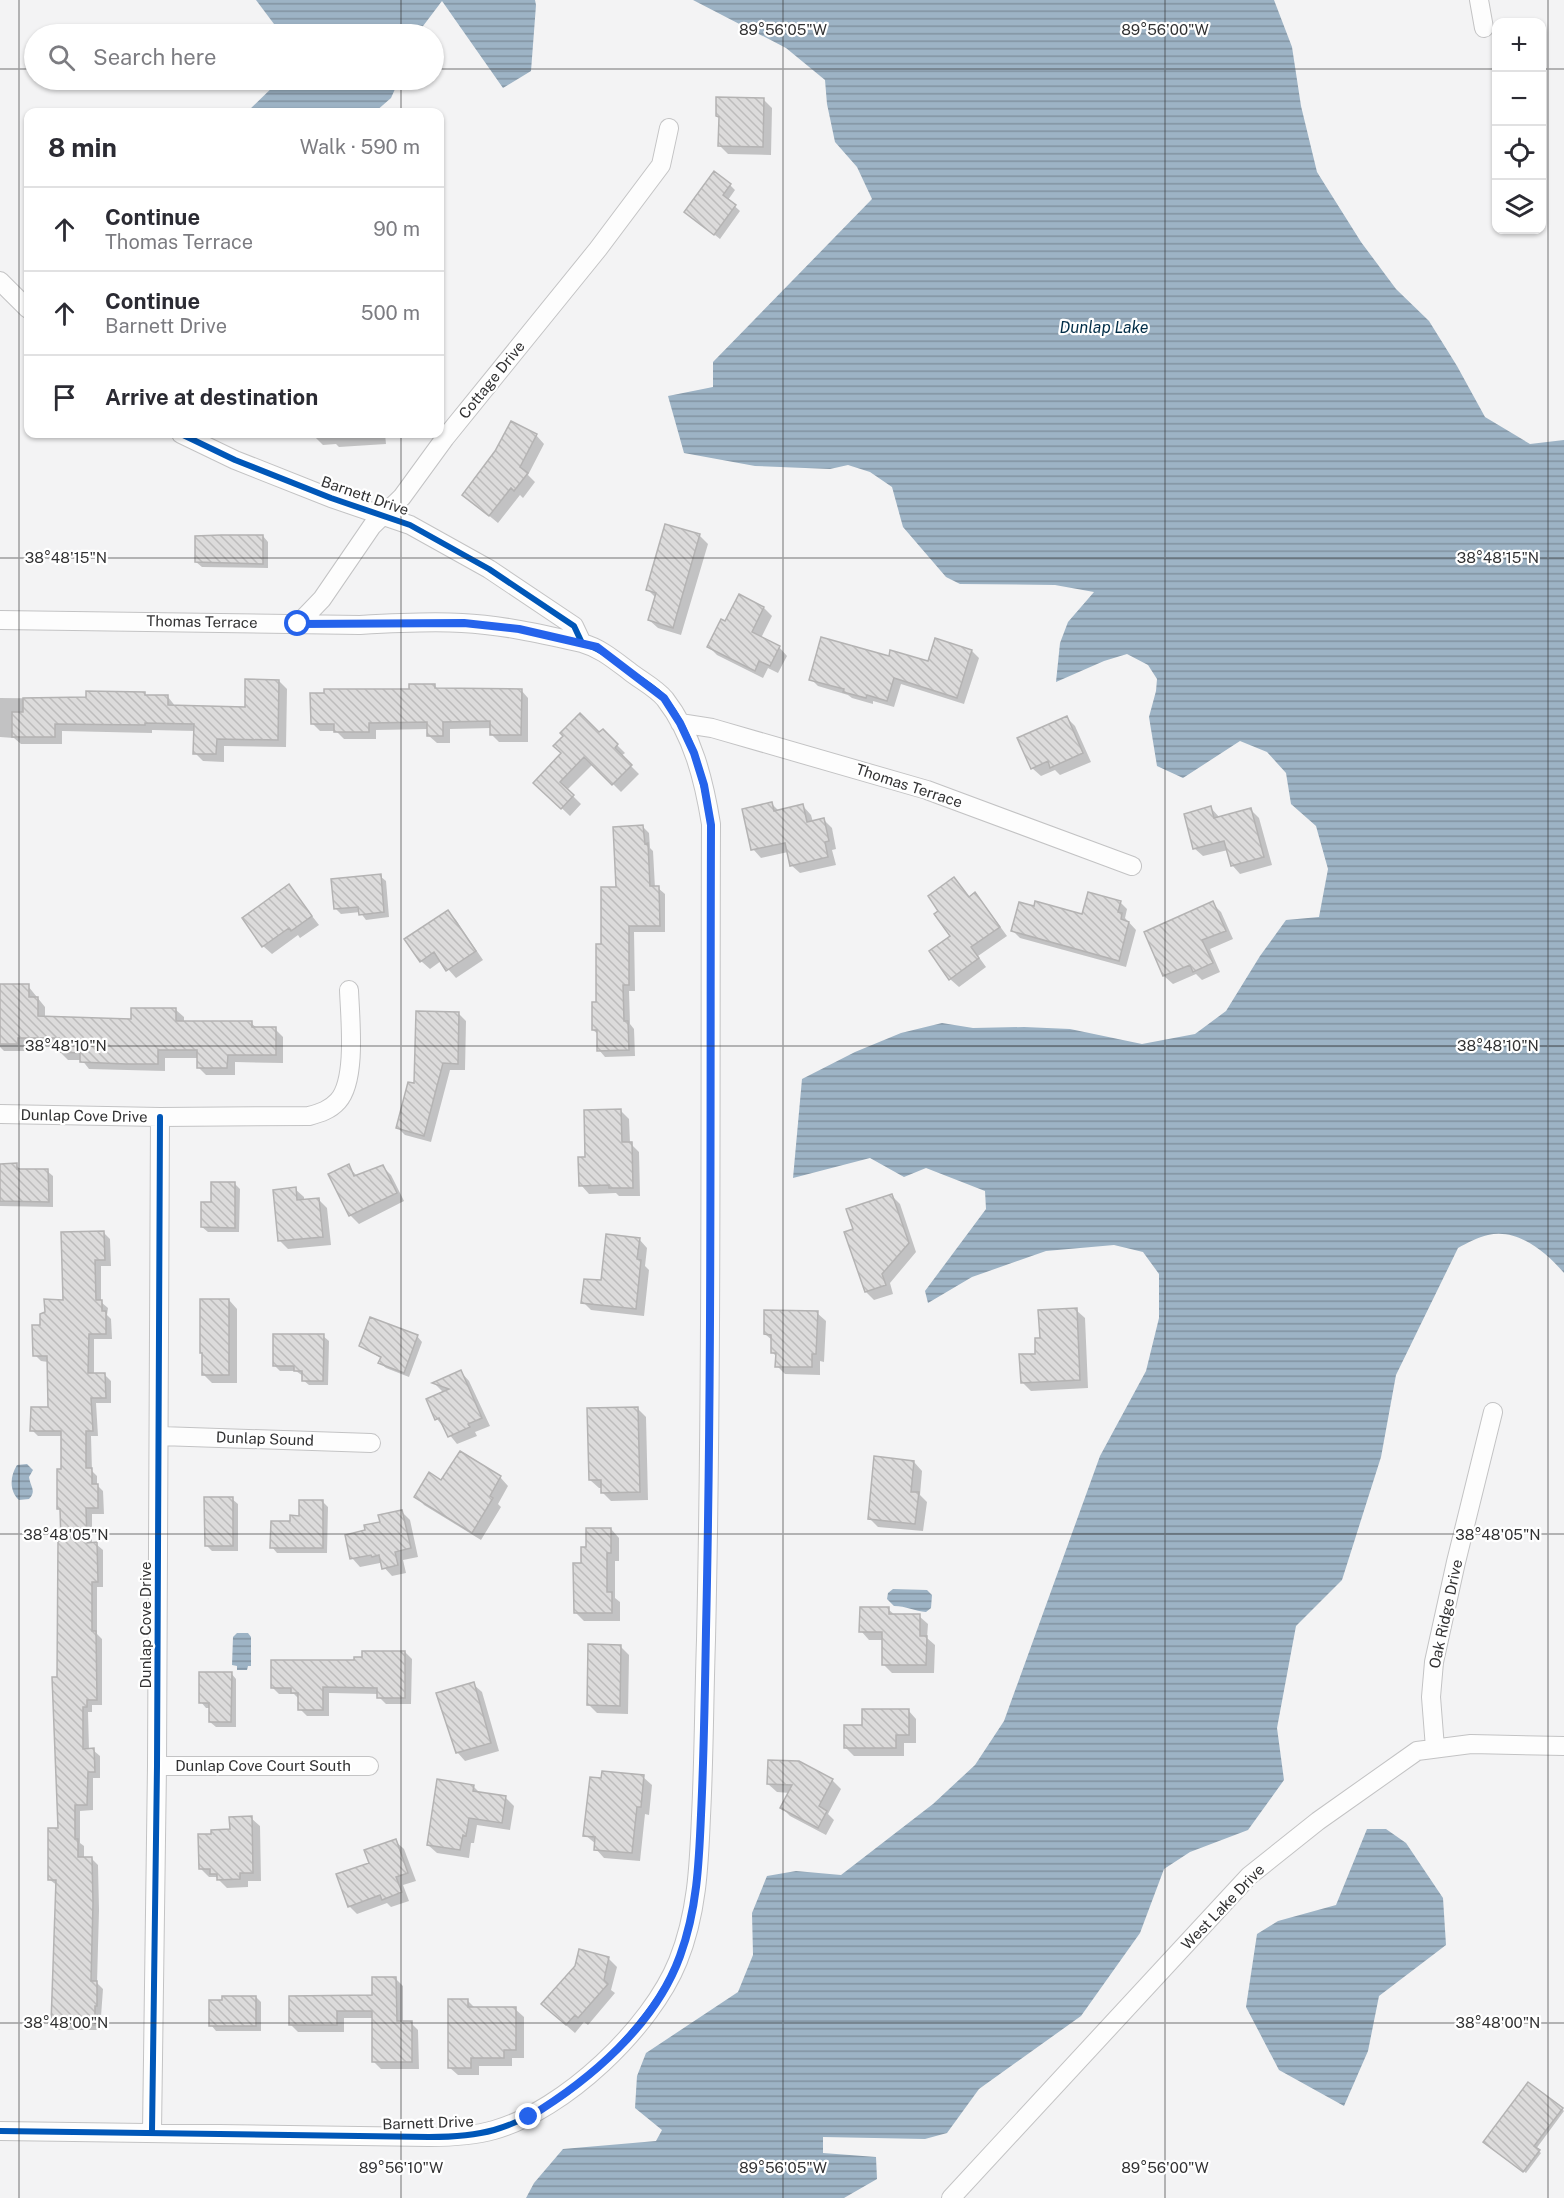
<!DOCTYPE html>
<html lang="en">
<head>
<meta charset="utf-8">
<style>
	:root { --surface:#fff; --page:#f2f2f3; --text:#2b2b33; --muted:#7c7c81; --line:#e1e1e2 }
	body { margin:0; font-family:"Public Sans",sans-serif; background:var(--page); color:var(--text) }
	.controls { position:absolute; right:18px; top:18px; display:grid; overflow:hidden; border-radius:12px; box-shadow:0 2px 4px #0004 }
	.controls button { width:54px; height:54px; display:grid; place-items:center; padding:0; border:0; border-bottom:2px solid var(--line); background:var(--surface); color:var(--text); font:30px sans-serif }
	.stop { position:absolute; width:18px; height:18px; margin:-14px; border:4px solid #2563eb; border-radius:50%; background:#fff }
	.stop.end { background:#2563eb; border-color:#fff; box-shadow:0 2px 6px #0008 }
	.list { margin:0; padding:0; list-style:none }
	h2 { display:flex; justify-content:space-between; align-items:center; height:78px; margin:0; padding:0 24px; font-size:26px }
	h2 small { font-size:20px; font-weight:400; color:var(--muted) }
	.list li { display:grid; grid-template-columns:39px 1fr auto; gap:18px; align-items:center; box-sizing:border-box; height:84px; padding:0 24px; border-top:2px solid var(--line) }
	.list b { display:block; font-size:22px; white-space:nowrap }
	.list p { margin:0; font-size:20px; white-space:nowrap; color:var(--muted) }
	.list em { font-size:20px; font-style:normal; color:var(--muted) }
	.icon { flex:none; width:33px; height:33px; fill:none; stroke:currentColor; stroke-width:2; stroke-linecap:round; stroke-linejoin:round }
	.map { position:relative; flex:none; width:1564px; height:2198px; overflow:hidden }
	.search { position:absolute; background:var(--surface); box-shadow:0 2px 4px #0004; left:24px; top:24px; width:420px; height:66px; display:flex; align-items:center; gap:15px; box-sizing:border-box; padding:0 21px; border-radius:33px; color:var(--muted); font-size:22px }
	.panel { position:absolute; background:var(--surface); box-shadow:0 2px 4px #0004; left:24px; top:108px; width:420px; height:330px; border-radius:12px }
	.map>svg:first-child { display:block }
</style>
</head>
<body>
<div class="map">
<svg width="1564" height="2198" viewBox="0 0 1564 2198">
	<defs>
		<pattern id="water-rules" width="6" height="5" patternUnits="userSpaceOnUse" patternTransform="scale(1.5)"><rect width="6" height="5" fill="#9db3c5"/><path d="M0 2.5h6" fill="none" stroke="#8192a1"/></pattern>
		<pattern id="building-back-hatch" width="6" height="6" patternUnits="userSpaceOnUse" patternTransform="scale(1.5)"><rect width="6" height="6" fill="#dcdbdb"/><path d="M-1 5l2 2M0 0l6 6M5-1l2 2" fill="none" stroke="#bdbcbc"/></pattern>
	</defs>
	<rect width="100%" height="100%" fill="#f3f3f4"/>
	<!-- water -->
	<path fill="url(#water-rules)" d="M256 0H535L536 5 531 71 503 88 442 1 417 34H275L274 24Z
		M693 0H1274L1292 47 1301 106 1317 172 1361 242 1396 289 1429 321 1457 366 1485 417 1530 444 1564 440V1273C1546 1252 1518 1228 1488 1235 1478 1237 1467 1243 1458 1248L1396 1375 1381 1457 1342 1580 1296 1626 1277 1728 1284 1780 1248 1830 1190 1852 1164 1869 1140 1933 1081 2016 979 2089 947 2133 925 2139 823 2137V2153L876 2157 877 2179 844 2198H526L534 2183 563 2149 656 2141 662 2130 635 2108 637 2076 646 2053 738 1992 753 1955 752 1913 767 1876 796 1871 841 1875 933 1804 975 1765 1004 1721 1100 1456 1146 1371 1159 1318V1274L1143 1252 1114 1245 1046 1251 972 1277 928 1303 925 1291 986 1209 985 1191 926 1168 904 1177 870 1158 793 1178 802 1079 855 1052 901 1033 942 1023 973 1028 1024 1027 1070 1029 1142 1044 1195 1034 1226 1011 1260 956 1286 920 1319 917 1328 869 1316 826 1291 804 1286 773 1267 752 1240 741 1183 778 1157 766 1149 717 1156 691 1157 679 1148 665 1127 654 1104 661 1056 682 1060 643 1068 622 1094 592 1055 585 960 584 946 577 903 527 892 487 870 472 848 465 830 469 755 466 684 453 668 396 713 387V362L872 199 857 167 835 142 827 104 825 80 786 48Z
		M280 80H399L391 98 375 112H247Z
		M27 1464 33 1470 29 1477C30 1486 37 1491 29 1499L19 1500C9 1491 10 1476 17 1465Z
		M893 1589 927 1590 932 1595 931 1608 926 1612C915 1611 906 1606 894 1606L887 1599 888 1593Z
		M237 1633H248L251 1637V1666H248L247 1670H237V1666L232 1665 233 1637Z
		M1367 1829H1386L1406 1843 1443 1898 1446 1945 1379 1996 1368 2051 1344 2106 1279 2070 1246 2007 1257 1934 1278 1921 1336 1905Z"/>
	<!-- shadow -->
	<path fill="#0003" d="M763 99 772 108 771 155 728 154 720 146 721 119 717 116Z
		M730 185 735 190 728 200 740 211 720 239 686 212Z
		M314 434H385L386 444 339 447 336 444 323 445 314 436Z
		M536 435 544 444 528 475 535 482 523 498 520 495 498 523 464 495Z
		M666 526 700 536 708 544 681 635 658 628 649 620 656 598 648 590Z
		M263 536 268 542V568L202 567 196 562Z
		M739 596 764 608 772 616 761 638 779 647 787 656 778 673 768 668 763 678 717 655 709 647 726 623Z
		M972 651 979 658 964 704 901 684 894 707 873 701V704L852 698 848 695 818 686 811 679 890 658 929 663Z
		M279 681 287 689 286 747 224 746V762L203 761 195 753V731L152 730V733L62 731V744H21L14 738 0 737V698L87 699 144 693 147 696 168 697 176 707 246 708Z
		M434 685 439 690H521L528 698V742H499L492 735V728L450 729V743H437L429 736V729L376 730V739H344L336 731H320L312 723 411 690Z
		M1067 718 1075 726 1091 762 1060 775 1055 770 1041 776 1032 768Z
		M603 731 625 753 621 756 639 774 621 792 593 764 567 790 581 804 570 816 543 790Z
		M772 804 779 811 803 806 811 815 813 822 823 819 832 828 836 849 832 850 836 865 800 873 791 865 788 852 761 858 753 849Z
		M1211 808 1220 818 1251 810 1259 818 1272 865 1240 874 1232 865 1228 850 1203 856 1194 848Z
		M643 827 649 833 650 848 653 851 655 888H658L665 894V932H634L635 991H629L630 1024 634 1029 635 1056 605 1057 599 1050V1035L593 1030 602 946 618 888Z
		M380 876 386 881 389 917 366 920 360 912 341 914 335 908Z
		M954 878 970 898 975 894 983 903 1007 936 978 956 986 967 959 987 950 979 952 937 940 911Z
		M289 886 319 925 300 938 298 935 272 954 263 946Z
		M1120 902 1127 909 1125 918 1136 930 1126 967 1020 938 1013 931 1083 916Z
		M1212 903 1221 912 1233 939 1210 949 1220 972 1202 980 1196 974 1173 984 1164 976 1145 932Z
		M448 912 456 920 483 960 456 978 441 961 430 969 421 961Z
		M0 986H28L45 1007V1017L133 1020 176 1010 184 1017V1022L251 1023 258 1029H275L283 1037V1063L235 1062V1075H206L198 1067V1058H165V1071L89 1069 82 1060H68L60 1052 61 1045H25V1051H4L0 1047Z
		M459 1014 466 1021 465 1070H450L431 1142 405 1135 398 1128 415 1085Z
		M621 1111 629 1119 630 1143 639 1152 640 1196H619L616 1193 589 1194 581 1185Z
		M0 1165H16L21 1170 47 1171 53 1176V1207L0 1206Z
		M348 1166 357 1176 383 1167 391 1175 404 1201 359 1224 350 1215Z
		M235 1184 240 1189 239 1232H208L202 1227 212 1204Z
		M295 1189 304 1197V1201L319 1200 327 1208 331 1245 288 1249 280 1241Z
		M891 1195 900 1204 916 1252 890 1283 893 1294 874 1300 866 1292 855 1230Z
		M104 1233 110 1239 111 1266H101V1302L108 1308 107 1315 111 1319 112 1339H94V1374H104L111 1381V1403H96L98 1436H91L92 1471 97 1476V1485L103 1491 104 1514H92V1544H96L103 1550V1587H97V1634L102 1639V1705H92V1712H88L89 1750H93L100 1756V1778H93V1810L80 1811V1843L84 1846V1859H92L98 1865 99 1910 97 1983 103 1989 100 2030H58L52 2023 58 1886 50 1880 59 1829 58 1679 62 1542V1511L59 1508 63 1470 62 1436H38L32 1430 49 1409 48 1362 41 1361 35 1355 42 1327 64 1301Z
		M639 1239 647 1248 645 1266 649 1270 644 1316 591 1310 583 1302Z
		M229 1300 237 1309V1383H212L203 1374Z
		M1076 1310 1085 1318 1088 1388 1031 1391 1022 1382 1037 1355 1041 1340Z
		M817 1313 826 1321 824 1362 820 1361V1375L785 1374 777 1366V1357L772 1352 773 1341 765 1334Z
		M323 1336 329 1341 328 1385H309L303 1380V1376L296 1371H280L275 1366Z
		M417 1336 422 1342 409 1377 386 1368 380 1363 382 1359 361 1345Z
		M461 1372 469 1381 490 1426 475 1432 477 1436 457 1444 437 1419 444 1393 435 1384Z
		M638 1409 646 1417 648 1500 611 1501 603 1493V1488H599L590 1480Z
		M914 1462 922 1471 920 1495 927 1502 923 1531 878 1527 869 1518Z
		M500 1477 508 1486 498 1504 501 1507 481 1540 424 1505 416 1496 442 1482Z
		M232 1499 238 1504V1551H212L206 1545Z
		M323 1502 328 1507 327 1553H277L272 1547 292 1523Z
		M402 1512 410 1520 418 1557 403 1560 406 1573 392 1576 380 1563 360 1567 352 1558 367 1531Z
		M611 1529 619 1538V1561H615V1598L620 1602V1621H584L575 1612 582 1565Z
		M888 1609 896 1616H919L928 1624 927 1638 935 1645 934 1673H892L883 1664V1640H869L861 1631Z
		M621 1647 629 1655 628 1714 597 1713 589 1705Z
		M405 1652 412 1659 411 1704H386L379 1697V1694L329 1693V1716H307L300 1709V1700L294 1694H279L272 1687 356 1662Z
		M231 1673 236 1679V1727H216L210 1722V1708H206L201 1702Z
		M473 1684 482 1692 499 1751 465 1761 457 1752Z
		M908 1710 916 1719V1743H904V1756H854L845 1747 863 1727Z
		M799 1763 833 1781 841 1789 828 1814 834 1820 826 1835 790 1816 782 1808 790 1793 777 1792 768 1784Z
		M643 1777 652 1785 649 1815 645 1814 640 1861 604 1858 596 1849V1844L585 1835Z
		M473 1786 480 1793 505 1797 514 1806 510 1830 477 1825 474 1843H471L469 1858 437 1853 428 1845Z
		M251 1818 260 1826 261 1881H248V1887L227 1888 216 1877H209L201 1869 231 1831Z
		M395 1841 404 1849 416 1881 403 1885 409 1901 391 1907 387 1903 357 1914 349 1906 371 1863Z
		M609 1959 617 1967 611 1990 615 1993 588 2025 584 2022 575 2033 552 2013Z
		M396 1979 403 1986V2023H411L418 2030 419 2069H381L374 2062V2018H344V2032H298L290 2024 374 1996Z
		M256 1997 261 2002V2031H216L211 2025Z
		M468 2001 476 2009H515L524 2017V2058H512V2066H479V2075H458L449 2067Z
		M1562 2109 1564 2111 1536 2149 1541 2153 1526 2173 1487 2144Z"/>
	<!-- building -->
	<path fill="url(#building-back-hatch)" stroke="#b4b3b3" stroke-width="1.5" d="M716 97 764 98 763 147 718 146 719 117 716 116Z
		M714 171 731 184 723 195 736 205 714 235 684 212Z
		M511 421 537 434 520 467 528 473 514 491 511 488 489 516 462 495 495 451Z
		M665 524 700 534 673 628 648 620 656 593 646 590Z
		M221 535H263V564L195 562V536Z
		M739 594 764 607 752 632 780 646 770 666 759 661 755 671 707 647 721 619 725 621Z
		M821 637 889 656 890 650 928 661 935 638 972 650 957 698 894 678 887 701 867 695 866 698 843 692 844 689 809 680Z
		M245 679 279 680 278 740 217 739 216 754H193L194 724 145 723V725L55 724V737H12V712H23V698L86 697V691L145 692V695H168V705L245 707Z
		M409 684H435V688L522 689 521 735H490V721L443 722V736H427V722L369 723V732H334V724H311L310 693H324V689H409Z
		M580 713 599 732 603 729 618 744 615 748 632 765 612 785 584 757 560 782 574 795 561 809 533 783 561 753 553 746 563 736 560 733Z
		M1067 716 1083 753 1050 768 1048 761 1031 769 1017 738Z
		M772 802 774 811 803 804 807 822 824 818 829 841 825 842 828 857 790 866 785 843 751 850 742 809Z
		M1211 806 1214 818 1251 808 1264 857 1231 866 1224 841 1193 849 1184 814Z
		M643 825 645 844 648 843 650 886H659L660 926H629V985H623L624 1021H628L629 1050 597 1051V1030H592V1002H596V944H601V887H616L613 827Z
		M381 874 384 912 359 915 358 907 334 909 331 879Z
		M954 877 969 897 975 892 1000 927 971 947 979 958 949 980 929 951 950 936 934 914 938 911 928 896Z
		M289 884 312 916 291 931 289 928 262 947 242 918Z
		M1088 892 1121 901 1118 912 1122 913 1121 919 1129 922 1119 961 1011 931 1019 902 1034 906 1035 901 1082 914Z
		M1213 901 1226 931 1202 940 1213 963 1193 972 1190 965 1163 976 1144 932Z
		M448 910 476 951 446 971 434 952 420 962 404 939Z
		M0 984H29V997H38V1016L131 1019V1008H176V1021H252V1027H276V1055H228L227 1068H197V1050H158V1064H126L80 1062V1053L59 1052V1038H18V1044H0Z
		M416 1011 459 1012 458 1064 443 1063 424 1136 396 1128 408 1082 414 1083Z
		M621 1109 622 1142H632L633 1188H609V1185L579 1186 578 1157H585L584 1110Z
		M17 1163V1169H48L49 1202 0 1201V1164Z
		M349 1164 354 1176 383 1165 397 1193 349 1216 328 1174Z
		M211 1182H235V1228L201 1227V1202H211Z
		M296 1187 297 1200 319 1198 323 1237 278 1241 273 1190Z
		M892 1194 909 1243 882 1274 886 1285 865 1292 844 1232 853 1229 846 1209Z
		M104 1231 105 1260H95L96 1300H102V1311H106V1334H89L88 1373H105L106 1398H91L93 1431H86V1468H92V1484H98V1508H86L87 1543 97 1542 98 1582H92V1631H96L97 1700H87V1707H83V1749L94 1748 95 1772H88L87 1805H75V1839H78V1857H92L93 1903 91 1981H97V2006H95V2025L51 2024 56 1880H48V1828H58L52 1677H57L58 1541H61L60 1509H57V1469H61V1431H30L31 1407H48L47 1356H33L32 1325H40V1314L45 1312 44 1299 63 1300 61 1232Z
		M606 1234 640 1238 637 1259 641 1260 636 1309 581 1303 584 1279 601 1280Z
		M200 1299H229V1375H202V1353H200Z
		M1077 1308 1080 1380 1021 1383 1019 1354H1035V1338H1040L1038 1310Z
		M764 1310 818 1311 816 1354H812V1367H775L776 1353H771V1335L764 1334Z
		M370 1317 418 1335 404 1373 378 1363 381 1357 359 1346Z
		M273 1334H324L323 1381H302V1371H294V1366H273Z
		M461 1370 482 1418 468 1424 470 1427 448 1437 439 1418 435 1420 426 1399 449 1389 432 1383Z
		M638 1407 640 1492 601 1493V1480H589L587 1408Z
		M460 1451 501 1476 490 1496 493 1498 472 1533 414 1497 429 1472 441 1480Z
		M874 1456 914 1461 911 1492H919L915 1524 868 1519Z
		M204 1497H233V1546H205Z
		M299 1500H323V1548H270L271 1521H290V1515L299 1516Z
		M402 1510 411 1548 395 1552 398 1565 382 1569 379 1555 372 1557 371 1555 350 1559 345 1535 365 1530 364 1525 380 1522 378 1515Z
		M586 1528H611V1553H607V1592H612V1613H574L573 1563H581V1547H586Z
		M860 1607H889V1614H920V1636H927L926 1665H882V1632H859Z
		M588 1644 621 1645 620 1706 587 1705Z
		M362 1651H405V1698H377V1688L323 1687V1710H298V1693H291V1688H271V1660H354V1657H362Z
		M199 1672H232L231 1722H209V1703H199Z
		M474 1682 491 1743 456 1753 436 1693Z
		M862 1709H909V1735H896V1748H844V1725H862Z
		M768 1760 799 1761 833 1779 819 1806 827 1811 818 1828 780 1808 792 1785 767 1784Z
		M602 1771 644 1775 641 1807H637L632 1853 594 1850 595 1837 583 1836 590 1777 601 1778Z
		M437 1779 474 1785 473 1791 506 1796 502 1823 469 1818 466 1836 463 1835 460 1850 427 1845Z
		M252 1816 253 1873H240V1879L217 1880V1874H210V1869H199L198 1834H211V1830L230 1829 229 1817Z
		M396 1839 408 1873 396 1877 402 1892 382 1900 380 1895 348 1907 336 1874 369 1863 364 1850Z
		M579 1949 609 1957 604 1980 608 1984 578 2018 575 2015 566 2025 541 2004 575 1966Z
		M372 1977H396L397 2021H412V2062H372V2011H337V2025H289V1996L372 1995Z
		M222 1996H256V2026H209V2000H222Z
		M448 1999H468V2007H516V2050H504V2058H471V2068H448Z
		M1528 2082 1563 2108 1534 2146 1540 2150 1523 2172 1483 2142Z"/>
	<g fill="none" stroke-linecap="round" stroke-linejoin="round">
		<defs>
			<path id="street" d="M1479 0 1484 28
				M0 281 28 309
				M0 620 360 625C394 623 428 621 462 623 503 625 542 634 582 643
				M298 624 322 599 372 526 402 497 445 438 598 249 661 165 669 128
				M680 723 712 728 927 790 1132 866
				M0 1114 160 1117 309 1116C320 1113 330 1110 338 1101 357 1080 350 1018 349 990
				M160 1436 371 1443
				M1435 1748 1431 1697 1434 1662 1456 1562 1493 1412
				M157 1766H369
				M0 2131 429 2137C451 2137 473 2136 494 2130 565 2110 651 2028 678 1961 697 1914 699 1866 701 1816 704 1758 704 1699 706 1640 712 1368 710 1096 711 824 704 781 693 735 665 699 656 688 640 680 629 671 613 659 600 648 582 643L574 626 489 569 410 525 331 498 235 460 181 434
				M152 2132 157 1766 160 1117
				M951 2198 1249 1876 1318 1821 1417 1751 1471 1744 1564 1746"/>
		</defs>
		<!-- street casing -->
		<use href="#street" stroke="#c3c3c4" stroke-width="20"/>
		<!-- street -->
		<use href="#street" stroke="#fdfdfd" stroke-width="18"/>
		<defs>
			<path id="cycleway" d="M0 2131 429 2137C451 2137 473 2136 494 2130 565 2110 651 2028 678 1961 697 1914 699 1866 701 1816 704 1758 704 1699 706 1640 712 1368 710 1096 711 824 704 781 693 735 665 699 656 688 640 680 629 671 613 659 600 648 582 643L574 626 489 569 410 525 331 498 235 460 181 434
				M152 2132 157 1766 160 1117"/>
		</defs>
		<!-- cycleway casing -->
		<use href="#cycleway" stroke="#fff" stroke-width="10"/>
		<!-- cycleway -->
		<use href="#cycleway" stroke="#0057b8" stroke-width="6"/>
	</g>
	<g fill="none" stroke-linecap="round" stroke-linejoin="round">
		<!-- route -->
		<path stroke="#2563eb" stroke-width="8" d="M298 624 464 623 519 629 597 647 664 698 680 723 694 753 704 785 711 825C710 1093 712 1362 706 1630 705 1692 704 1753 701 1815 699 1863 697 1910 680 1956 655 2025 590 2080 529 2117"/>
	</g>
	<!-- ticks -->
	<path fill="none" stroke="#323233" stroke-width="1.5" stroke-opacity="0.45" d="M19 0V2198M401 0V34M783 0V2198M1165 0V2198M1548 0V2198M0 69H34M434 69H1496M1542 69H1564M401 80V112M401 434V2198M0 558H1564M0 1046H1564M0 1534H1564M0 2023H1564"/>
	<g text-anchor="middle" stroke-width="4.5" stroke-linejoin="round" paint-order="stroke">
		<!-- street labels -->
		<g font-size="15" fill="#323233" stroke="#fff">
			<text transform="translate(492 380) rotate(-51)" y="5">Cottage Drive</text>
			<text transform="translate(365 496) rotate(19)" y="5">Barnett Drive</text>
			<text transform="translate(202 622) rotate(1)" y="5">Thomas Terrace</text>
			<text transform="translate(909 786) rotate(18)" y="5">Thomas Terrace</text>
			<text transform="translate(84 1116) rotate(1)" y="5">Dunlap Cove Drive</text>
			<text transform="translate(265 1439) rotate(2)" y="5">Dunlap Sound</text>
			<text transform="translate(1446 1614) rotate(-78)" y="5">Oak Ridge Drive</text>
			<text transform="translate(146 1625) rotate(-90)" y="5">Dunlap Cove Drive</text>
			<text x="263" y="1771">Dunlap Cove Court South</text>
			<text transform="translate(1223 1907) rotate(-46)" y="5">West Lake Drive</text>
			<text transform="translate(428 2123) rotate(-2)" y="5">Barnett Drive</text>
		</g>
		<!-- water labels -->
		<g font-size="16" font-style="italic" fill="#012d47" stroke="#fff">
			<text x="1104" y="333">Dunlap Lake</text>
		</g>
	</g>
	<g font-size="15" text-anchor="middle" fill="#323233" stroke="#fff" stroke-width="4.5" stroke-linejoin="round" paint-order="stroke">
		<text x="783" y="35">89°56'05"W</text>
		<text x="1165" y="35">89°56'00"W</text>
		<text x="66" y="563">38°48'15"N</text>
		<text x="1498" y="563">38°48'15"N</text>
		<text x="66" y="1051">38°48'10"N</text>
		<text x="1498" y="1051">38°48'10"N</text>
		<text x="66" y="1540">38°48'05"N</text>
		<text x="1498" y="1540">38°48'05"N</text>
		<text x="66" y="2028">38°48'00"N</text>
		<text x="1498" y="2028">38°48'00"N</text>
		<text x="401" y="2173">89°56'10"W</text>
		<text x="783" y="2173">89°56'05"W</text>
		<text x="1165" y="2173">89°56'00"W</text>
	</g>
</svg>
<div class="controls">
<button>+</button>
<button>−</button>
<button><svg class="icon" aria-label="locate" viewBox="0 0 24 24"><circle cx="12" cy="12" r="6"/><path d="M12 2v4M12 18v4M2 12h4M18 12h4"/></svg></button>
<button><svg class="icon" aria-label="layers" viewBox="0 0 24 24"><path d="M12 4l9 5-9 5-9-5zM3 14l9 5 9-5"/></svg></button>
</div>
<div class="stop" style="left:298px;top:624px"></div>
<div class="stop end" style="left:529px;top:2117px"></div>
<div class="search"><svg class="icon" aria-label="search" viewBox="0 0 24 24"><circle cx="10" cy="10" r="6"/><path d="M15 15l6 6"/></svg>Search here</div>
<section class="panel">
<h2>8 min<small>Walk · 590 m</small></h2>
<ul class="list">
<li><svg class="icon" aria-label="ahead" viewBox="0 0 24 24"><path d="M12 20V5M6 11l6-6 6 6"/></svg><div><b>Continue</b><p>Thomas Terrace</p></div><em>90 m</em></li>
<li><svg class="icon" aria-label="ahead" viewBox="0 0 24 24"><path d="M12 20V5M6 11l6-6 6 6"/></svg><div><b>Continue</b><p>Barnett Drive</p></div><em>500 m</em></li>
<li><svg class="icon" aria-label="arrive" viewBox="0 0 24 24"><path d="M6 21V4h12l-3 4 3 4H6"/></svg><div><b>Arrive at destination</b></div></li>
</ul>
</section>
</div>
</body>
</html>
